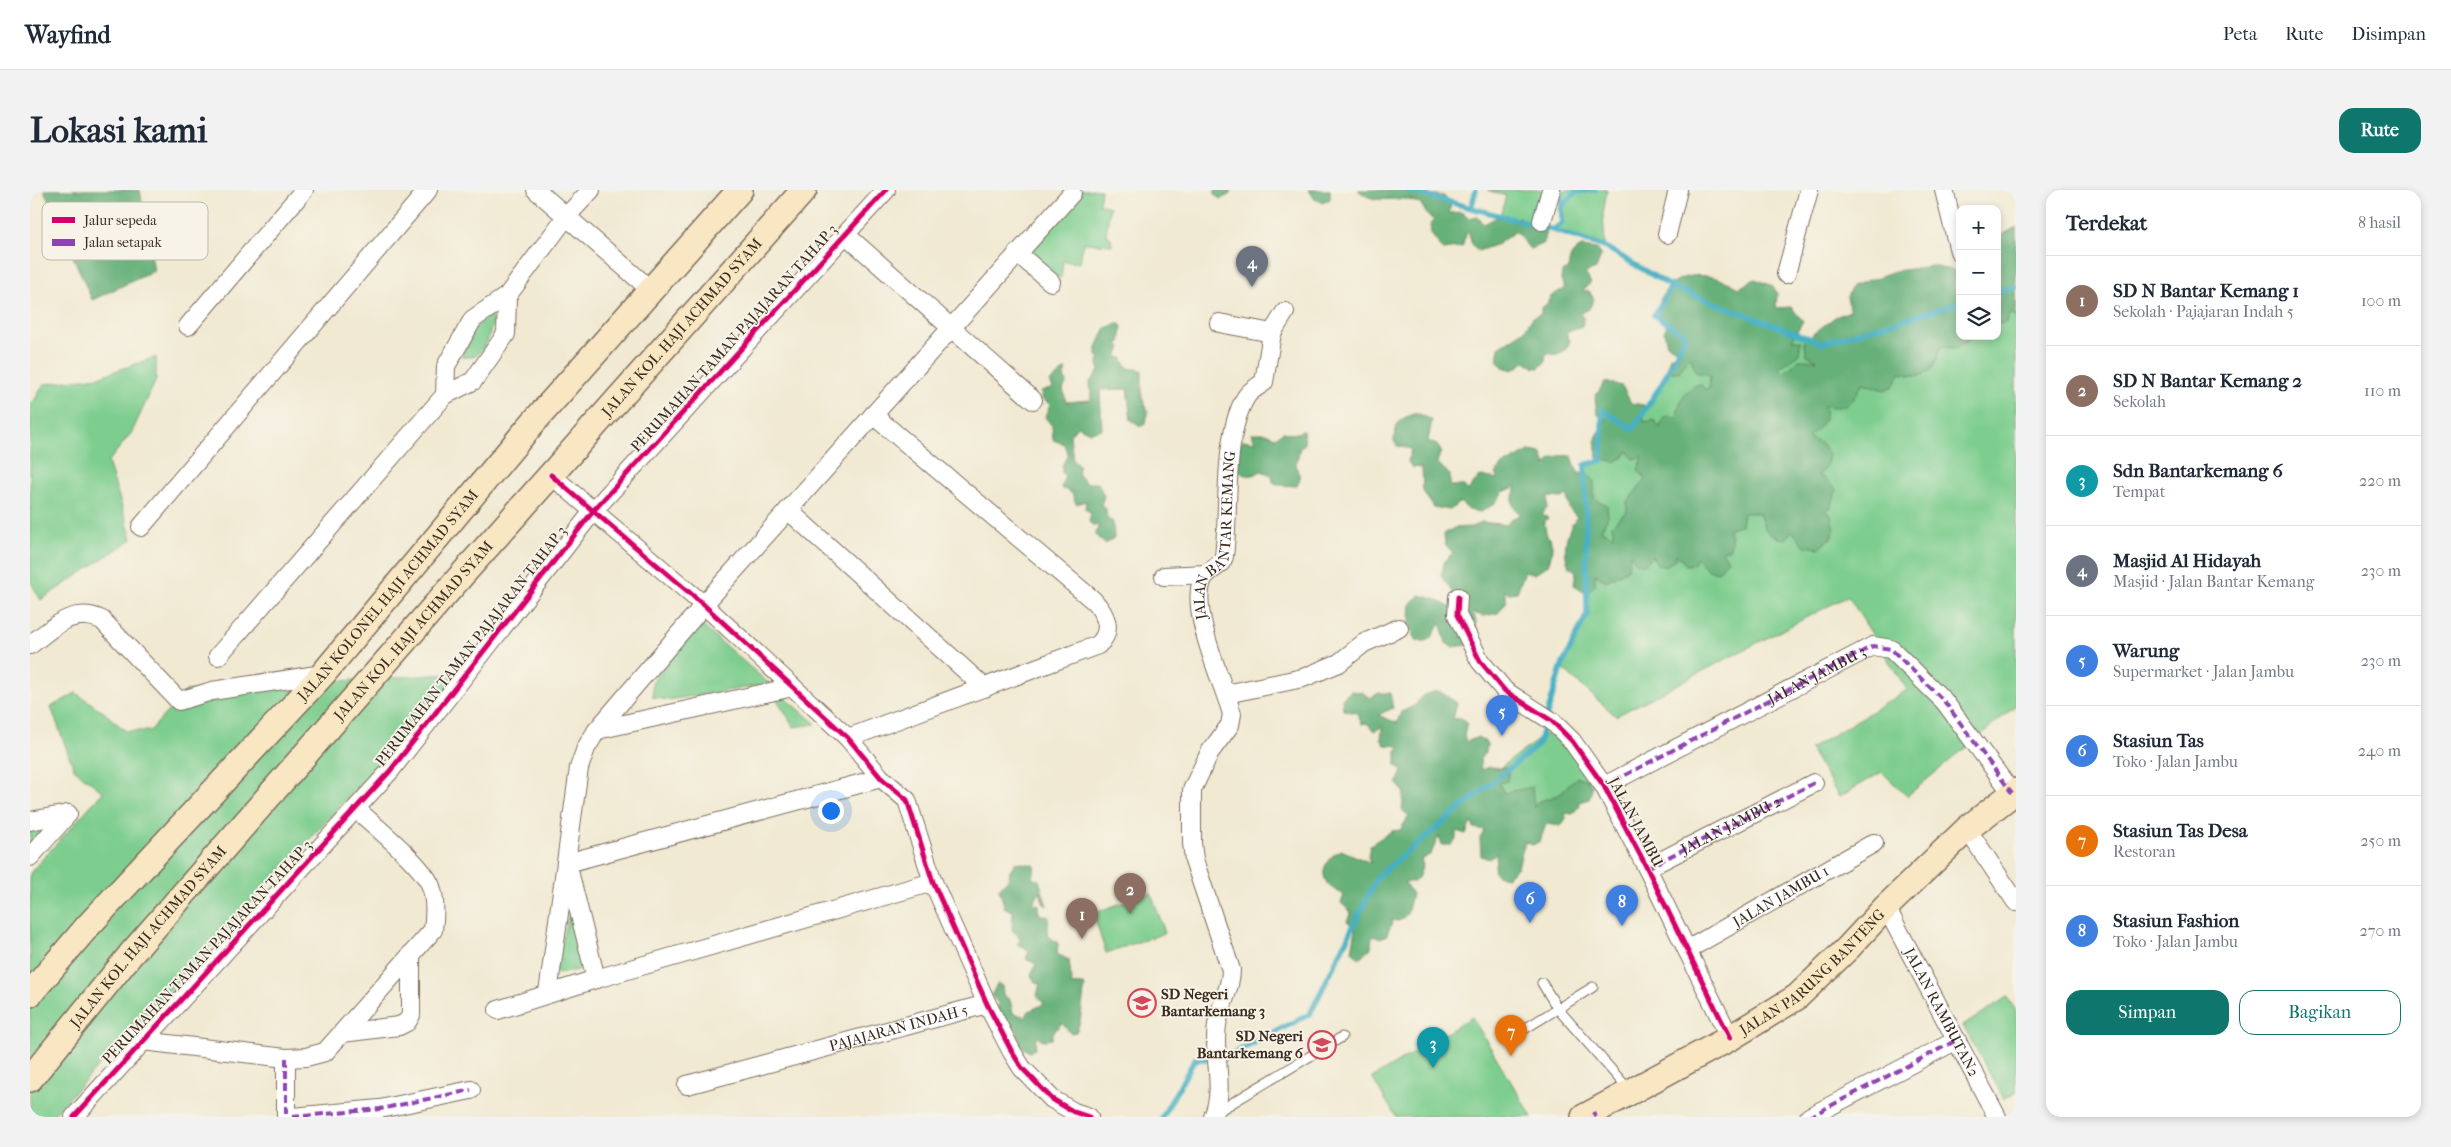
<!DOCTYPE html>
<html lang="id">
<head>
<meta charset="utf-8">
<style>
	:root { --surface:#fff; --page:#f2f2f3; --text:#1f2937; --muted:#747a83; --line:#e0e1e3; --accent:#0f766e }
	body { margin:0; font-family:"IM FELL French Canon",serif; background:var(--page); color:var(--text) }
	.controls { position:absolute; right:15px; top:15px; display:grid; overflow:hidden; border-radius:10px; box-shadow:0 2px 8px #0003 }
	.controls button { width:45px; height:45px; display:grid; place-items:center; padding:0; border:0; border-bottom:1px solid var(--line); background:var(--surface); color:var(--text); font:25px sans-serif }
	.you { position:absolute; left:800px; top:620px; width:18px; height:18px; margin:-12px; border:4px solid #fff; border-radius:50%; background:#1a73e8; box-shadow:0 0 0 8px #1a73e833 }
	.badge { display:grid; place-items:center; width:32px; height:32px; border-radius:50%; background:var(--accent); color:#fff; font-size:16px; font-weight:700 }
	.pin { position:absolute; translate:-50% -41px; filter:drop-shadow(0 1px 2px #0008) }
	.pin::after { content:''; position:absolute; top:26px; width:18px; height:15px; background:inherit; clip-path:polygon(0 0,100% 0,50% 100%) }
	.list { margin:0; padding:0; list-style:none }
	h2 { display:flex; justify-content:space-between; align-items:center; height:65px; margin:0; padding:0 20px; font-size:21px }
	h2 small { font-size:16px; font-weight:400; color:var(--muted) }
	.list li { display:grid; grid-template-columns:32px 1fr auto; gap:15px; align-items:center; box-sizing:border-box; height:90px; padding:0 20px; border-top:1px solid var(--line) }
	.list b { display:block; font-size:19px; white-space:nowrap }
	.list p { margin:0; font-size:16px; white-space:nowrap; color:var(--muted) }
	.list em { font-size:16px; font-style:normal; color:var(--muted) }
	.actions { display:flex; gap:10px; padding:15px 20px }
	.actions a { flex:1; padding:11px 0; border:1px solid var(--accent); border-radius:15px; text-align:center; font-size:18px; color:var(--accent) }
	.actions .main { background:var(--accent); color:#fff }
	.icon { flex:none; width:28px; height:28px; fill:none; stroke:currentColor; stroke-width:2; stroke-linecap:round; stroke-linejoin:round }
	.map { position:relative; flex:none; width:1986px; height:927px; overflow:hidden; border-radius:15px }
	header { display:flex; align-items:center; gap:30px; box-sizing:border-box; height:70px; padding:0 25px; background:var(--surface); border-bottom:1px solid var(--line) }
	header strong { font-size:24px }
	nav { display:flex; gap:28px; margin-inline-start:auto; font-size:18px }
	.intro { display:flex; align-items:center; justify-content:space-between; box-sizing:border-box; height:120px; padding:0 30px }
	h1 { margin:0; font-size:35px }
	.button { padding:12px 22px; border-radius:15px; background:var(--accent); color:#fff; font-size:18px; font-weight:700 }
	main { display:flex; gap:30px; padding:0 30px }
	aside { flex:1; background:var(--surface); border-radius:15px; box-shadow:0 2px 8px #0003 }
	.map>svg:first-child { display:block }
</style>
</head>
<body>
<header>
<strong>Wayfind</strong>
<nav><a>Peta</a><a>Rute</a><a>Disimpan</a></nav>
</header>
<div class="intro"><h1>Lokasi kami</h1><a class="button">Rute</a></div>
<main>
<div class="map">
<svg width="1986" height="927" viewBox="0 0 1986 927">
	<rect width="100%" height="100%" fill="#f7f3e8"/>
	<filter id="ink" filterUnits="userSpaceOnUse"><feTurbulence type="fractalNoise" baseFrequency=".02" numOctaves="2"/><feDisplacementMap in="SourceGraphic" scale="10" xChannelSelector="R" yChannelSelector="G"/><feConvolveMatrix kernelMatrix="1 2 1 2 8 2 1 2 1" color-interpolation-filters="sRGB"/></filter>
	<filter id="wash" filterUnits="userSpaceOnUse"><feTurbulence type="fractalNoise" baseFrequency=".0096" numOctaves="4" result="noise"/><feDisplacementMap in="SourceGraphic" scale="20" xChannelSelector="R" yChannelSelector="G"/><feGaussianBlur stdDeviation="1.12" result="paint"/><feColorMatrix in="noise" values="0 0 0 0 0 0 0 0 0 0 0 0 0 0 0 0 0 1.4 0 .05"/><feComposite in="paint" operator="in"/></filter>
	<g filter="url(#wash)">
		<rect width="100%" height="100%" fill="#f1e9d2"/>
		<!-- green -->
		<path fill="#7dcd8e" stroke="#5c7c56" d="M1043 0H1071L1069 14 1080 17 1076 44 1081 48 1082 55 1053 53 1050 73 1033 71 1031 88 1006 74 1002 60 1047 6Z
			M1457 0H1514C1510 14 1497 19 1504 35L1470 26 1476 6Z
			M1535 0H1577L1573 24 1575 55 1524 40 1532 33C1533 21 1531 12 1535 0Z
			M1642 97 1792 153 1967 146V102L1986 97V516L1877 606 1852 582 1809 607 1780 559 1877 500 1818 406 1586 526 1531 478 1557 424 1555 275 1572 270V220L1603 239 1631 194 1656 146 1624 125Z
			M460 124 463 133C457 151 454 170 432 167L440 143Z
			M126 167V190L102 242 78 272 102 349 11 410 0 391V213L4 211 14 194 68 187Z
			M669 433 786 534 764 537 741 500 727 496 638 510 623 507 622 492Z
			M434 483 21 927H0V683L73 602 44 579 21 517 46 503 71 520 96 541H120L156 501Z
			M1526 537 1567 593 1471 664 1444 627 1411 650 1397 631Z
			M0 636 19 637 0 659Z
			M1121 703 1135 743 1076 763 1063 723Z
			M538 727 541 728 545 735 554 778 530 784 524 780Z
			M1977 807 1986 821V903L1974 909 1933 836Z
			M1442 827 1502 927H1366L1342 888Z"/>
		<!-- forest -->
		<path fill="#66b079" stroke="#506d4c" d="M14 0H110L124 81 62 110Z
			M1185 0H1202L1199 5 1190 9 1184 4Z
			M1279 0H1300V9L1293 13 1284 8Z
			M1328 0H1397L1399 4 1414 6 1421 14 1419 23 1431 22 1439 28 1446 26 1454 34 1471 25H1477L1482 30 1489 27 1496 35 1517 40 1514 53 1500 59 1485 41 1468 54 1448 61 1442 56 1439 43 1437 42 1432 57 1413 60 1401 44 1400 34 1404 30 1398 26 1391 14C1386 12 1380 10 1375 9 1358 8 1343 14 1328 0Z
			M1986 37V127L1981 123 1977 132 1969 134 1967 133V48Z
			M1552 57 1566 59 1571 66 1566 79 1555 83 1561 93 1552 100 1559 101 1564 109 1559 119 1549 124 1554 128 1552 136 1536 142 1540 151C1534 164 1530 166 1516 163L1515 172 1509 178 1503 177 1496 171 1483 180 1473 177 1467 170 1469 157 1494 141 1503 127 1511 124V118L1517 114 1520 107 1535 98 1531 90 1532 82 1539 79C1538 68 1543 61 1552 57Z
			M1903 76 1925 81 1930 76V146H1945L1927 158 1910 157C1905 183 1896 190 1870 183L1863 196 1855 200 1833 193C1821 212 1819 220 1794 216 1799 230 1788 239 1778 247L1792 254 1799 264 1796 277 1788 286 1794 288 1806 300 1802 316 1795 322 1800 324 1805 338 1801 348 1789 358 1775 356 1762 341 1756 349C1738 348 1734 339 1729 323H1713L1711 335 1697 339C1703 346 1702 351 1699 360L1692 361 1698 370 1688 382 1678 380 1667 368 1664 374 1656 375 1646 364 1645 369 1636 377 1628 375 1622 366 1615 375 1606 373 1600 364 1598 379 1576 391 1565 384V395L1557 403 1544 395 1546 381 1539 377C1532 360 1536 341 1547 327L1539 319 1537 304 1533 308 1518 307 1517 318 1512 325 1518 328 1514 331 1517 347 1520 348 1523 359 1518 375 1505 384 1495 381 1487 402 1479 403 1474 400 1477 411 1468 423 1454 426 1443 423C1449 436 1446 444 1438 455L1422 457 1416 453 1410 432C1404 444 1402 453 1387 451 1378 437 1380 430 1381 413L1390 405 1405 409 1425 420 1423 402 1411 386 1415 370 1423 363 1415 354 1414 344 1424 338 1442 337 1451 332 1477 335 1480 329 1491 325C1479 315 1482 308 1487 296L1473 302 1464 314 1451 322 1439 320 1430 312 1420 320 1403 317 1393 301 1392 278 1382 277 1378 272 1381 259 1367 256 1364 251C1365 232 1370 228 1387 223L1402 230 1398 251 1407 255 1411 261 1407 272 1420 285V296H1434L1438 301 1450 286 1468 289 1466 284 1470 277 1499 261 1512 263 1516 276C1521 265 1531 265 1542 266L1548 283 1558 284 1564 291V308L1577 315 1578 327 1571 340 1584 346 1582 335 1597 321V312L1616 289 1608 280 1613 267 1603 269 1598 261 1594 267 1585 272 1568 267C1563 250 1566 244 1577 230L1567 224 1565 207 1575 192 1592 196 1601 213 1614 215V232L1624 230 1630 238 1633 228 1641 225 1647 228C1649 212 1653 199 1670 194L1675 199H1679L1680 185 1666 182 1660 166 1649 182H1641L1637 177 1640 167 1650 161 1637 154 1634 141 1638 134 1627 122C1629 116 1630 108 1634 103 1651 77 1687 84 1709 98L1725 89 1743 96 1747 104 1746 118 1761 117 1773 131 1762 149 1771 151 1769 164 1749 178 1754 183 1769 170H1787L1777 165 1774 151 1805 127 1820 121 1817 107 1822 96 1865 81Z
			M1088 133 1092 136 1090 153H1087L1091 157 1087 167 1092 168 1098 178 1112 180V208L1118 221 1116 234 1111 236 1101 230 1097 199 1070 200 1072 239 1060 242 1047 236 1040 245 1043 270 1049 275 1048 284 1056 293H1068L1074 306 1071 315 1076 319 1077 329 1083 332 1084 348 1075 354 1065 345 1069 335 1064 336 1059 332 1061 323 1055 319 1056 311 1046 314 1042 303 1031 298 1035 285 1032 283V276L1038 265 1034 254 1023 250 1022 236 1015 227 1020 214 1013 210 1011 202 1023 198 1020 192 1036 179 1034 187 1037 192 1033 199 1036 212 1061 210 1060 192 1069 181 1068 171 1070 167 1067 166V157L1076 138Z
			M1273 241 1275 254 1270 257 1266 275 1270 288 1267 296 1249 295 1243 292 1242 285 1231 281C1221 288 1215 286 1205 279L1204 262 1213 250 1226 252 1221 243H1236L1245 247 1253 242 1264 244Z
			M1321 501 1332 502 1340 508 1349 503H1360L1363 518 1348 525 1367 533 1371 522 1386 515C1391 504 1398 503 1409 501L1427 513 1423 529 1432 528 1437 533 1434 546 1436 552 1448 547 1457 553 1456 562 1450 569 1451 580 1459 577 1479 578 1477 591 1469 593 1474 603 1502 597 1504 618 1507 612 1528 605 1547 587 1557 589 1562 600 1559 609 1548 613 1551 615 1542 624 1535 623 1536 628 1531 636 1516 634 1510 651 1503 655 1495 652 1488 677 1477 687 1467 685 1464 681 1467 663 1459 669 1451 666 1450 648 1454 640 1444 638 1441 632 1436 644 1426 641V649L1421 655H1412L1409 645 1401 664 1391 670 1393 675 1388 688 1384 692H1374L1382 704 1377 724 1369 731 1361 730 1362 733 1356 746 1349 748 1342 746 1341 758 1329 768 1322 761 1326 738 1317 731 1321 722 1311 713 1314 705C1309 702 1300 698 1297 693 1288 680 1300 665 1311 660L1341 673 1338 667 1340 655 1362 641 1370 640 1379 626 1372 620 1374 602 1367 594 1372 581 1366 575V562L1370 556 1355 555 1351 549 1352 537 1344 541 1337 533 1332 534 1327 523 1313 520 1312 509Z
			M986 672 1005 675 1003 689 1009 690 1017 716 1013 713 1010 701 1003 713 1009 715V724L1019 727 1017 745 1028 753 1027 764 1039 770 1042 795 1054 794 1055 797C1052 810 1052 832 1046 842L1040 843 1032 833 1023 843 1022 849 1014 850 1006 847 1005 859 999 862 989 854 987 839 966 827 968 813 961 806 967 794 972 795 973 805 980 810 983 823 993 826 994 830 999 821 1014 814 1007 806 1010 793 1005 792 1001 785 1006 774 996 769 999 761 987 754 991 749 982 740 983 721 975 718 969 699 979 688 980 680Z"/>
		<g fill="none" stroke-linecap="round" stroke-linejoin="round">
			<!-- stream -->
			<path stroke="#46b0c5" stroke-width="5.5" d="M1375 0 1523 40 1577 58 1642 97 1792 153 1930 113
				M1532 16 1546 2 1565 0
				M1441 18 1446 0
				M1504 35C1499 21 1506 17 1512 7
				M1523 40 1532 33 1531 0
				M1967 102 1986 97
				M1132 927 1165 869 1191 870 1280 824 1348 686 1508 555 1531 478 1557 424 1555 275 1572 270V220L1603 239 1631 195 1656 145 1624 125 1642 97"/>
		</g>
	</g>
	<g filter="url(#ink)">
		<g fill="none" stroke-linecap="round" stroke-linejoin="round">
			<defs>
				<path id="lane" d="M1512 793 1528 819 1600 901
					M1488 843 1563 797
					M1187 922 1312 847"/>
				<g id="street">
					<path d="M506 0 622 101"/>
					<path d="M1914 0 1929 61"/>
					<path d="M1512 31 1521 0"/>
					<path d="M1637 44 1648 0"/>
					<path d="M816 45 1003 210"/>
					<path d="M987 63 1021 92"/>
					<path d="M1756 84 1779 0"/>
					<path d="M1189 133 1242 143"/>
					<path d="M158 136 274 0"/>
					<path d="M415 205 416 176 443 129 477 106 536 27 561 0"/>
					<path d="M521 285 674 415 818 548 851 588 877 610 903 692 957 814 982 862 992 878 1022 909 1044 922 1059 927"/>
					<path d="M758 320 955 498"/>
					<path d="M111 337 398 0"/>
					<path d="M1134 386 1177 384"/>
					<path d="M1428 407 1427 425 1450 471 1475 501 1522 531 1542 551 1574 596 1617 678 1700 848"/>
					<path d="M0 455C23 438 42 416 72 430L149 511 182 501 293 484"/>
					<path d="M188 466 415 205 443 191 476 144 477 106"/>
					<path d="M1196 504 1273 488 1309 473 1334 453 1369 438"/>
					<path d="M567 540 763 497"/>
					<path d="M818 548 1068 455C1084 440 1076 424 1063 410L843 225"/>
					<path d="M1574 596 1843 456 1861 459 1914 511 1982 603"/>
					<path d="M0 631 38 624"/>
					<path d="M1937 639 1986 712"/>
					<path d="M0 667 38 624"/>
					<path id="s1" d="M1617 678 1784 593"/>
					<path id="s2" d="M1856 717 1967 927"/>
					<path id="s3" d="M1657 760 1844 653"/>
					<path d="M566 789 537 673 851 588"/>
					<path d="M518 803 549 578 556 558 567 540 684 403 1042 3"/>
					<path d="M468 820 566 789 903 692"/>
					<path d="M312 843 369 836 377 832 381 825V764"/>
					<path d="M113 851 256 868 276 867 295 862 403 740C405 725 406 708 400 694 390 673 345 636 326 619"/>
					<path d="M256 868V927"/>
					<path id="s4" d="M657 895 957 814"/>
					<path d="M44 927 360 581 564 320 856 0"/>
					<path d="M262 927 350 919 441 900"/>
					<path id="s5" d="M1183 927C1196 897 1182 866 1187 835 1190 816 1201 799 1201 780L1164 670 1162 653V600L1180 562 1200 535 1202 524C1193 492 1160 423 1172 391 1176 379 1191 379 1194 366 1200 321 1192 246 1216 207 1220 200 1228 197 1234 192L1242 143 1255 122"/>
					<path d="M1779 927 1927 850"/>
				</g>
				<g id="secondary">
					<path id="s6" d="M0 804 57 737 293 484 501 235 710 0"/>
					<path id="s7" d="M0 889 101 764 431 386 774 0"/>
					<path id="s8" d="M1554 927 1700 848 1767 807 1818 758 1856 717 1937 639 1986 601"/>
				</g>
			</defs>
			<!-- lane casing -->
			<use href="#lane" stroke="#7b6d5d" stroke-width="11"/>
			<!-- street casing -->
			<use href="#street" stroke="#7b6d5d" stroke-width="20"/>
			<!-- secondary casing -->
			<use href="#secondary" stroke="#7b6d5d" stroke-width="28"/>
			<!-- lane -->
			<use href="#lane" stroke="#fff" stroke-width="9"/>
			<!-- street -->
			<use href="#street" stroke="#fff" stroke-width="18"/>
			<!-- secondary -->
			<use href="#secondary" stroke="#f9e7c3" stroke-width="25"/>
			<!-- quiet -->
			<g stroke="#8e44ad" stroke-width="4" stroke-dasharray="8 4" stroke-linecap="butt">
				<path id="s9" d="M1574 596 1843 456 1861 459 1914 511 1982 603"/>
				<path d="M1617 678 1784 593"/>
				<path d="M256 868V927"/>
				<path d="M1563 922 1566 927"/>
				<path d="M262 927 350 919 441 900"/>
				<path d="M1779 927 1927 850"/>
			</g>
			<defs>
				<path id="cycleway" d="M521 285 674 415 818 548 851 588 877 610 903 692 957 814 982 862 992 878 1022 909 1044 922 1059 927
					M1428 407 1427 425 1450 471 1475 501 1522 531 1542 551 1574 596 1617 678 1700 848
					M44 927 360 581 564 320 856 0"/>
			</defs>
			<!-- cycleway casing -->
			<use href="#cycleway" stroke="#f7f3e8" stroke-width="8"/>
			<!-- cycleway -->
			<use href="#cycleway" stroke="#d6006c" stroke-width="5"/>
		</g>
	</g>
	<!-- icons -->
	<defs>
		<symbol id="school-ring" viewBox="-11 -11 22 22"><circle r="9.5" fill="#f7f3e8" stroke="#d1495b" stroke-width="1.5"/><path d="M0-5L7-2L0 1L-7-2ZM-4 1L0 2.5L4 1V4Q0 6-4 4Z" fill="#d1495b"/></symbol>
	</defs>
	<g fill-rule="evenodd">
		<use href="#school-ring" x="1096" y="797" width="32" height="32"/>
		<use href="#school-ring" x="1276" y="839" width="32" height="32"/>
	</g>
	<g text-anchor="middle" stroke-width="4" stroke-linejoin="round" paint-order="stroke">
		<!-- street labels -->
		<g font-size="15" fill="#3b2a1e" stroke="#f7f3e8">
			<text dy="5" stroke="none"><textPath href="#s7" startOffset="995">JALAN KOL. HAJI ACHMAD SYAM</textPath></text>
			<text transform="translate(704 148) rotate(-48)" y="5">PERUMAHAN TAMAN PAJAJARAN TAHAP 3</text>
			<text dy="5" stroke="none"><textPath href="#s5" startOffset="611">JALAN BANTAR KEMANG</textPath></text>
			<text dy="5" stroke="none"><textPath href="#s6" startOffset="536">JALAN KOLONEL HAJI ACHMAD SYAM</textPath></text>
			<text dy="5" stroke="none"><textPath href="#s7" startOffset="590">JALAN KOL. HAJI ACHMAD SYAM</textPath></text>
			<text transform="translate(441 456) rotate(-52)" y="5">PERUMAHAN TAMAN PAJAJARAN TAHAP 3</text>
			<text dy="5" stroke="none"><textPath href="#s9" startOffset="240">JALAN JAMBU 3</textPath></text>
			<text transform="translate(1606 632) rotate(62)" y="5">JALAN JAMBU</text>
			<text dy="5" stroke="none"><textPath href="#s1" startOffset="94">JALAN JAMBU 2</textPath></text>
			<text dy="5" stroke="none"><textPath href="#s3" startOffset="108">JALAN JAMBU 1</textPath></text>
			<text dy="5" stroke="none"><textPath href="#s7" startOffset="185">JALAN KOL. HAJI ACHMAD SYAM</textPath></text>
			<text transform="translate(177 762) rotate(-47)" y="5">PERUMAHAN TAMAN PAJAJARAN TAHAP 3</text>
			<text dy="5" stroke="none"><textPath href="#s8" startOffset="272">JALAN PARUNG BANTENG</textPath></text>
			<text dy="5" stroke="none"><textPath href="#s2" startOffset="119">JALAN RAMBUTAN2</textPath></text>
			<text dy="5" stroke="none"><textPath href="#s4" startOffset="219">PAJAJARAN INDAH 5</textPath></text>
		</g>
		<!-- poi labels -->
		<g font-size="15" font-weight="bold" fill="#3b2a1e" stroke="#f7f3e8" text-anchor="start">
			<text x="1131" y="809">SD Negeri<tspan x="1131" dy="17">Bantarkemang 3</tspan></text>
			<text x="1273" y="851" text-anchor="end">SD Negeri<tspan x="1273" dy="17">Bantarkemang 6</tspan></text>
		</g>
	</g>
	<!-- legend -->
	<rect x="12" y="12" width="166" height="58" rx="8" fill="#f7f3e8" stroke="#bfb7ab" stroke-width="1"/>
	<rect x="22" y="27" width="23" height="6" fill="#d6006c"/>
	<rect x="22" y="49" width="23" height="7" fill="#8e44ad"/>
	<g font-size="14" fill="#3b2a1e">
		<text x="54" y="35">Jalur sepeda</text>
		<text x="54" y="57">Jalan setapak</text>
	</g>
</svg>
<div class="controls">
<button>+</button>
<button>−</button>
<button><svg class="icon" aria-label="layers" viewBox="0 0 24 24"><path d="M12 4l9 5-9 5-9-5zM3 14l9 5 9-5"/></svg></button>
</div>
<div class="you"></div>
<div class="pin badge" style="left:1052px;top:749px;background:#8d6e63">1</div>
<div class="pin badge" style="left:1100px;top:724px;background:#8d6e63">2</div>
<div class="pin badge" style="left:1403px;top:878px;background:#0f9aa8">3</div>
<div class="pin badge" style="left:1222px;top:97px;background:#6b7280">4</div>
<div class="pin badge" style="left:1472px;top:546px;background:#3f7fe0">5</div>
<div class="pin badge" style="left:1500px;top:733px;background:#3f7fe0">6</div>
<div class="pin badge" style="left:1481px;top:866px;background:#e8710a">7</div>
<div class="pin badge" style="left:1592px;top:736px;background:#3f7fe0">8</div>
</div>
<aside>
<h2>Terdekat<small>8 hasil</small></h2>
<ul class="list">
<li><span class="badge" style="background:#8d6e63">1</span><div><b>SD N Bantar Kemang 1</b><p>Sekolah · Pajajaran Indah 5</p></div><em>100 m</em></li>
<li><span class="badge" style="background:#8d6e63">2</span><div><b>SD N Bantar Kemang 2</b><p>Sekolah</p></div><em>110 m</em></li>
<li><span class="badge" style="background:#0f9aa8">3</span><div><b>Sdn Bantarkemang 6</b><p>Tempat</p></div><em>220 m</em></li>
<li><span class="badge" style="background:#6b7280">4</span><div><b>Masjid Al Hidayah</b><p>Masjid · Jalan Bantar Kemang</p></div><em>230 m</em></li>
<li><span class="badge" style="background:#3f7fe0">5</span><div><b>Warung</b><p>Supermarket · Jalan Jambu</p></div><em>230 m</em></li>
<li><span class="badge" style="background:#3f7fe0">6</span><div><b>Stasiun Tas</b><p>Toko · Jalan Jambu</p></div><em>240 m</em></li>
<li><span class="badge" style="background:#e8710a">7</span><div><b>Stasiun Tas Desa</b><p>Restoran</p></div><em>250 m</em></li>
<li><span class="badge" style="background:#3f7fe0">8</span><div><b>Stasiun Fashion</b><p>Toko · Jalan Jambu</p></div><em>270 m</em></li>
</ul>
<div class="actions"><a class="main">Simpan</a><a>Bagikan</a></div>
</aside>
</main>
</body>
</html>
